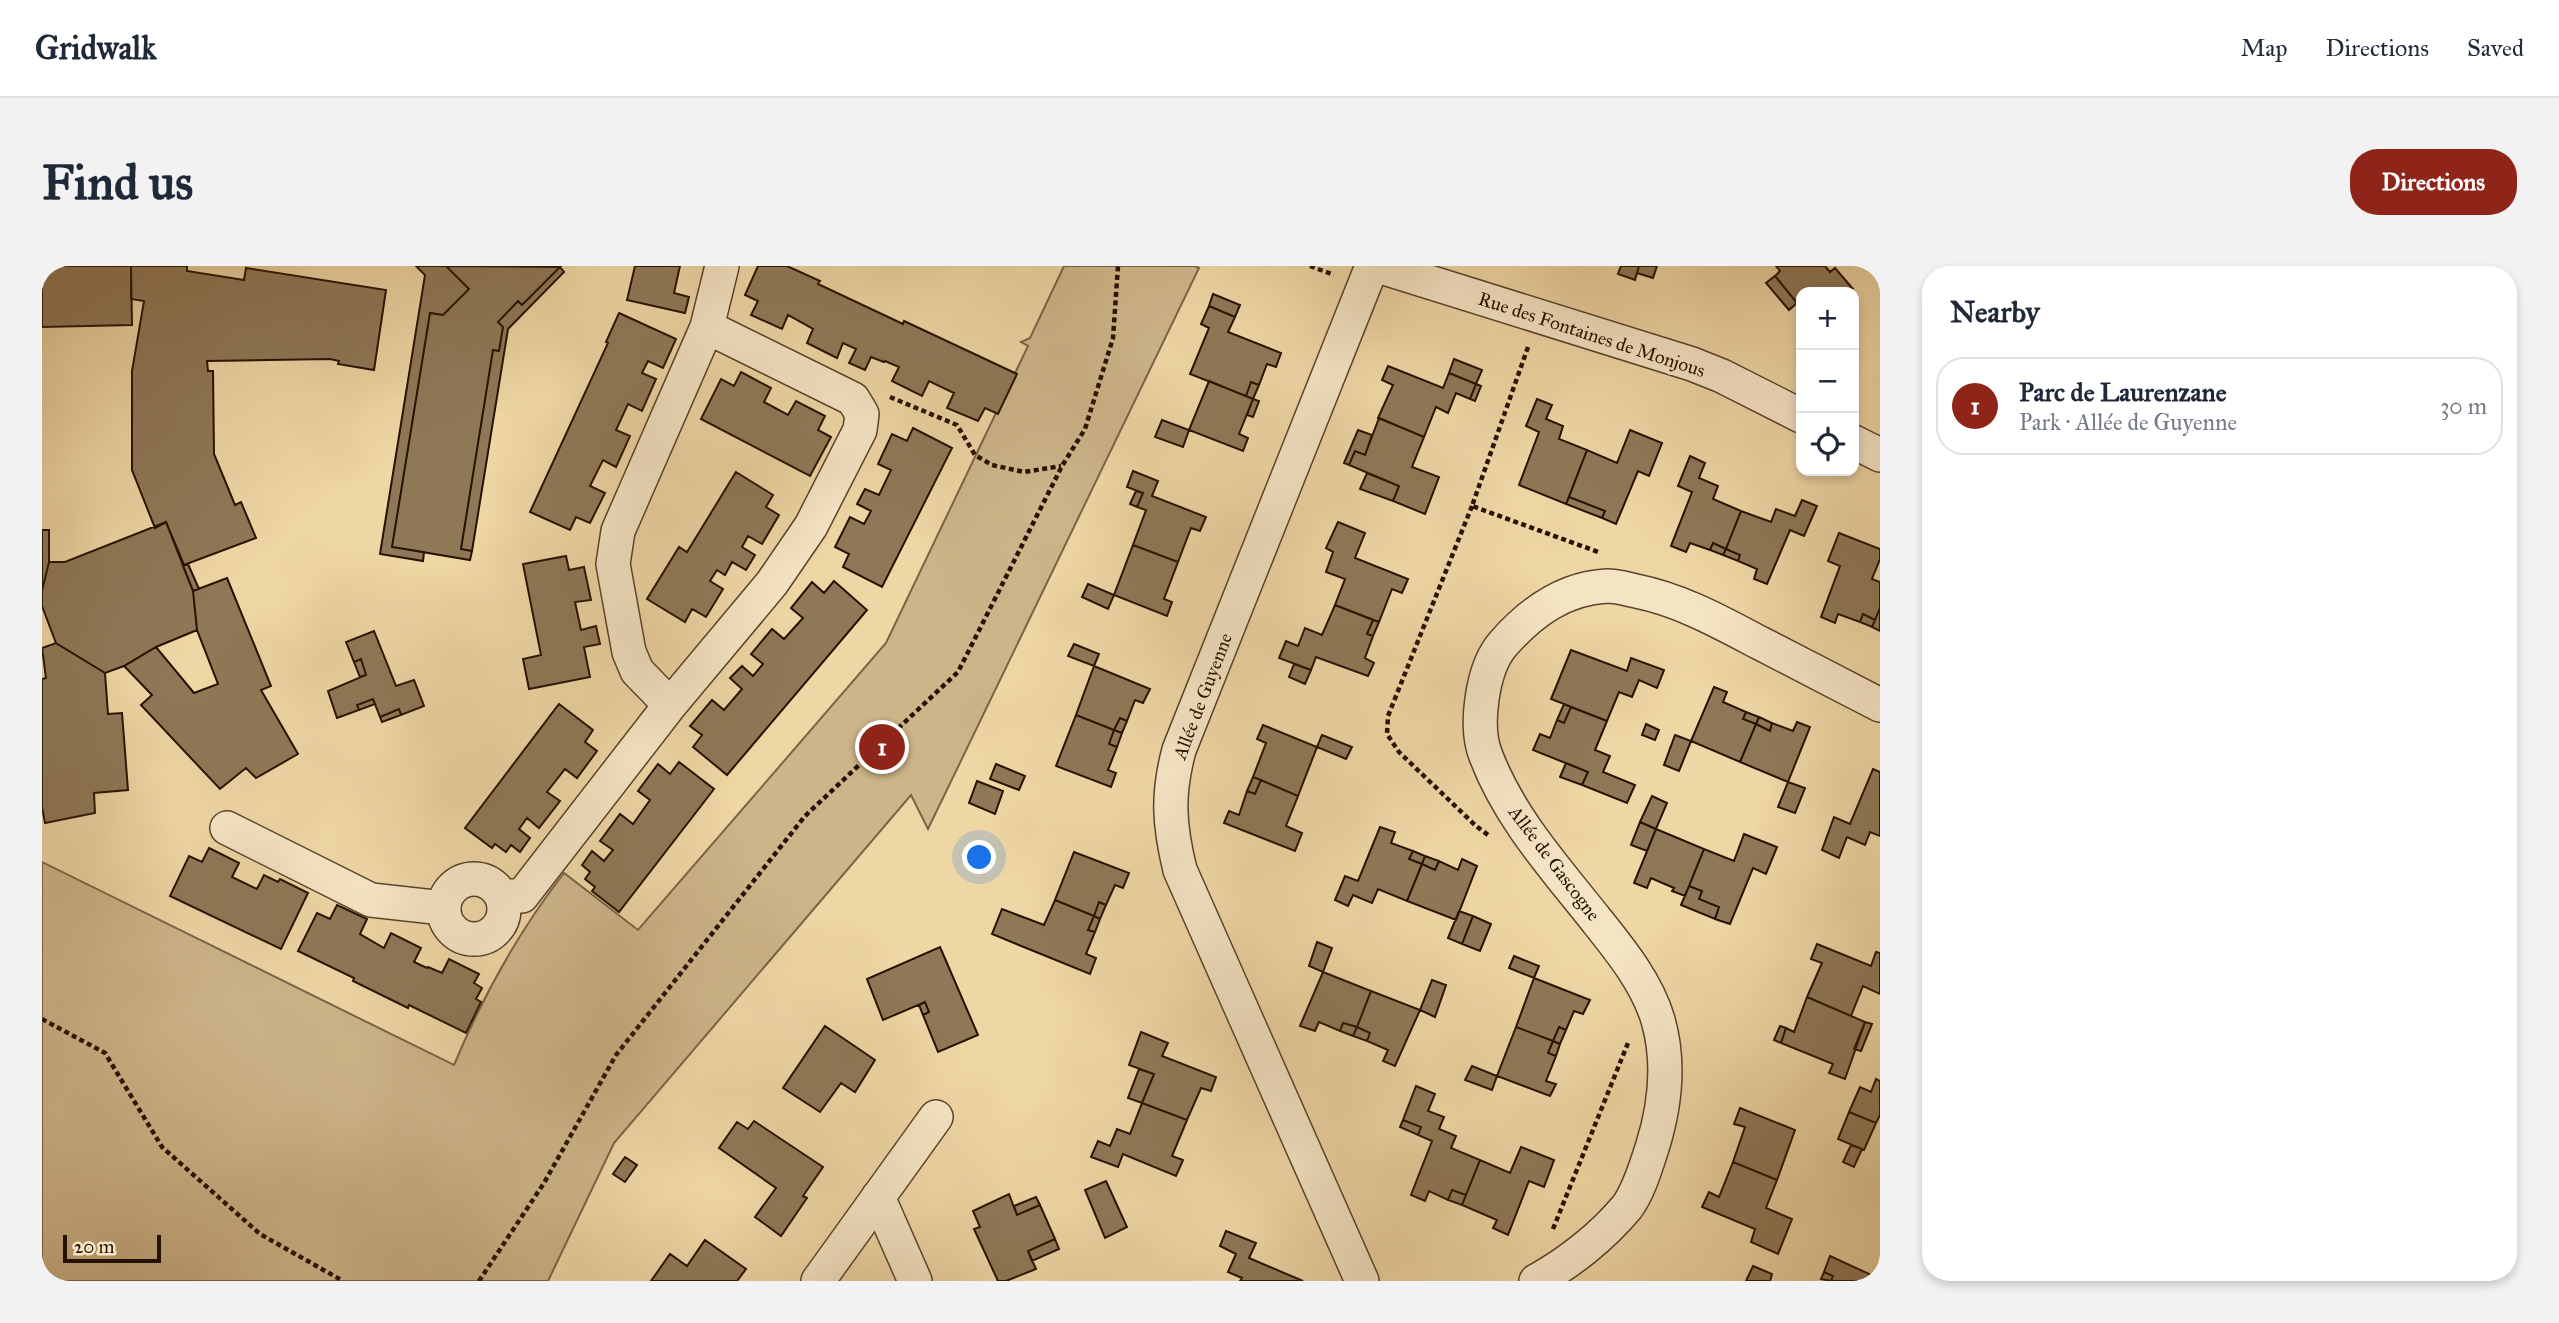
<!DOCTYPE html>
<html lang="en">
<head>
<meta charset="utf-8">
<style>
	:root { --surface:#fff; --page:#f2f2f3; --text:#1f2937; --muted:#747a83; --line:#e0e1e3; --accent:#8f2418 }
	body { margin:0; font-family:"IM FELL Great Primer",serif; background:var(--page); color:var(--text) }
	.controls { position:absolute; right:21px; top:21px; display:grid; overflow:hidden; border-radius:14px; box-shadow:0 4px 10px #0003 }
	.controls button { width:63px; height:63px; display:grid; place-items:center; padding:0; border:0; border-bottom:2px solid var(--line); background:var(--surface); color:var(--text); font:35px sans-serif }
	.scale { position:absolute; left:21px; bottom:18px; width:98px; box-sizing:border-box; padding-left:7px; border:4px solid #261202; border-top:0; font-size:19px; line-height:24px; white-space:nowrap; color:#261202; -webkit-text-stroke:5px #f5e4c4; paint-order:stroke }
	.you { position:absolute; left:938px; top:592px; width:24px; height:24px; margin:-18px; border:5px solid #fff; border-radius:50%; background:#1a73e8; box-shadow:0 0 0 10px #1a73e833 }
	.badge { display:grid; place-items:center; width:46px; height:46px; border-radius:50%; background:var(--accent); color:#fff; font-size:23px; font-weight:700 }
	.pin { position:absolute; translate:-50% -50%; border:4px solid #fff; box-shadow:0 2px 7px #0006 }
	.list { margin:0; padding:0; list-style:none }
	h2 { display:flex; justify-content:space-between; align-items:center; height:91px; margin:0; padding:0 28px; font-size:30px }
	h2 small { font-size:23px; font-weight:400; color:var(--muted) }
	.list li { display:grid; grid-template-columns:46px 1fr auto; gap:21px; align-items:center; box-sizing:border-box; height:98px; margin:0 14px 14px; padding:0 14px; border:2px solid var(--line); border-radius:28px }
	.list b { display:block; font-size:26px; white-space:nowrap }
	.list p { margin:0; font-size:23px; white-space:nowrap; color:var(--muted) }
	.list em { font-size:23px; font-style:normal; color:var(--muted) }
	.icon { flex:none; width:38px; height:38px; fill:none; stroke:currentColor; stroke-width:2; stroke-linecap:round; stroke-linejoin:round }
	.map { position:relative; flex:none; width:1838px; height:1015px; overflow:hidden; border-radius:28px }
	header { display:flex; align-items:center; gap:42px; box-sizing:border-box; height:98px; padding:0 35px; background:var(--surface); border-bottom:2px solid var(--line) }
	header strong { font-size:33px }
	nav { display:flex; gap:38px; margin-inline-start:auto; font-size:24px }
	.intro { display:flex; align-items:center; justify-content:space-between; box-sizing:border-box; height:168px; padding:0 42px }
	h1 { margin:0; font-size:49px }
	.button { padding:18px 32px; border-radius:28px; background:var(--accent); color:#fff; font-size:24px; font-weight:700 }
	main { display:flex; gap:42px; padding:0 42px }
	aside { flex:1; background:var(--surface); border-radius:28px; box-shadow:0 4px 10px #0003 }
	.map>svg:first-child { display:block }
</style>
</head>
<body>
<header>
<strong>Gridwalk</strong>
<nav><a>Map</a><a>Directions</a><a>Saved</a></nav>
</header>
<div class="intro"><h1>Find us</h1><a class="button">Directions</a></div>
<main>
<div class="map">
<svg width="1838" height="1015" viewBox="0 0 1838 1015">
	<rect width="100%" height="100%" fill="#efd6a5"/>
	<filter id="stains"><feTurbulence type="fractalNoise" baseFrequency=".00286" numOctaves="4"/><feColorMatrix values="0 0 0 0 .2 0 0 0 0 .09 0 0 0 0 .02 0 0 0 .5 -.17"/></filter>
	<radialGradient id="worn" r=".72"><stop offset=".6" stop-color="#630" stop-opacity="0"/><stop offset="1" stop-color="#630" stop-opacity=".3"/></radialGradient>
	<!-- green -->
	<path fill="#cdb589" stroke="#7a6446" stroke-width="2" d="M1022 0H1153L1157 2 886 563 869 529 572 877 506 1015H0V596L412 799C440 732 477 665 522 607L596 664 844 377 986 80 979 76 988 72Z"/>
	<!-- building -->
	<path fill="#8f7857" stroke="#261202" stroke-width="2" d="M0 0H89L90 59 0 61Z
		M89 0H145V5L202 14 204 2 344 24 332 104 296 98 297 95 288 93 165 95 166 105H171L172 188 193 239 199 236 214 272 142 299 124 256 113 262 90 204V105L102 35 89 33Z
		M374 0H404L427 23 401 49 388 47 350 281 382 286 381 295 338 288 383 9Z
		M404 0 518 1 480 39 476 35 456 56 461 61 457 85 451 84 419 283 430 285 428 294 350 281 388 47 401 49 427 23Z
		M593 0H638L632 27 647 31 643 47 585 34Z
		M716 0H745L778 15 776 18 861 58 862 55 975 108 956 148 943 142 936 155 905 142 912 127 887 115 880 130 850 115 857 101 843 95 842 96 829 91 823 104 807 97 814 83 801 77 795 92 765 77 771 63 746 49 740 63 709 49 716 35 703 29Z
		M1579 0H1597L1593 14 1576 8Z
		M1597 0H1615L1611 12 1595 7Z
		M1734 0H1783L1788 6 1793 2 1811 23 1806 26H1759V33L1755 37 1733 10 1738 5Z
		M518 1 522 6 466 63 430 285 419 283 451 84 457 85 461 61 456 56 476 35 480 39Z
		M1733 10 1755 37 1747 44 1724 17Z
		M1171 28 1198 39 1193 51 1167 40Z
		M1167 40 1193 51 1186 66 1239 87 1234 101 1225 98 1217 119 1209 116 1204 130 1148 108 1167 62 1159 58Z
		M577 47 634 73 621 102 606 95 600 107 614 113 600 145 586 138 574 164 588 170 574 201 561 194 548 220 563 227 548 257 534 251 528 264 488 246 566 77 564 76Z
		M1412 93 1440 104 1434 118 1407 107Z
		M1346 100 1401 122 1407 107 1434 118 1428 133 1414 127 1406 147 1394 141 1382 171 1336 152 1351 119 1340 114Z
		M699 106 729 122 722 136 746 149 754 135 783 150 776 164 789 171 768 210 659 153 679 113 692 120Z
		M1167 115 1211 133 1197 168 1206 172 1201 185 1147 164Z
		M1209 116 1217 119 1211 133 1204 130Z
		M1434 118 1439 120 1433 135 1428 133Z
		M1211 133 1217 135 1211 151 1205 149Z
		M1495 133 1510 139 1504 153 1521 160 1517 173 1545 184 1524 238 1477 219 1497 166 1484 160Z
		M1337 152 1382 171 1370 201 1397 211 1383 248 1351 235 1357 220 1307 199 1313 185 1323 189Z
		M1120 154 1147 164 1141 181 1113 171Z
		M871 162 910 182 840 321 801 301 807 288 793 281 808 251 822 258 829 245 815 238 823 223 837 229 849 204 836 198 850 168 865 175Z
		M1316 164 1330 169 1323 189 1313 185 1307 199 1302 197Z
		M1588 164 1620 177 1607 210 1596 205 1574 258 1560 252 1563 245 1527 231 1545 184 1575 197Z
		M1648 190 1663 197 1657 212 1676 220 1671 233 1699 245 1684 283 1671 277 1668 284 1648 277 1644 286 1629 280 1650 226 1636 220Z
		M1091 205 1116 215 1110 230 1164 251 1158 265 1149 262 1136 296 1091 279 1104 244 1095 241 1101 227 1085 221Z
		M694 206 731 229 724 241 737 249 720 278 706 270 700 281 713 289 704 304 690 296 683 309 675 304 668 315 681 323 664 351 650 343 643 356 605 333 637 281 645 286Z
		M1325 207 1357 220 1351 235 1318 223Z
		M1094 225 1101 227 1095 241 1088 238Z
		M1527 231 1563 245 1560 252 1524 238Z
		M1760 234 1775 240 1762 270 1748 264 1725 318 1712 313 1715 303 1696 295 1698 289 1684 283 1699 245 1729 256 1734 243 1753 250Z
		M124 256 151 325 155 364 114 381 82 400 63 407 14 377 0 340V325L7 296H23Z
		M1296 256 1323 267 1313 292 1366 313 1360 327 1350 323 1337 356 1293 339 1303 313 1284 306 1291 286 1284 282Z
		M0 264H7V296L0 325Z
		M1797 267 1838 283V293L1830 313 1838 316V342L1833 354 1821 348 1818 356 1796 348 1793 357 1779 351 1798 300 1786 295Z
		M1671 277 1684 283 1681 289 1668 284Z
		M1091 279 1136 296 1122 333 1130 336 1125 350 1072 329Z
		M1684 283 1698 289 1696 295 1681 289Z
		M524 290 527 304 542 301 549 334 533 336 539 364 554 360 558 378 542 381 548 411 487 423 481 393 499 389 481 298Z
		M146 298 157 323 151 325 141 300Z
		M185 312 229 420 219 424 256 488 214 512 204 502 178 523 99 439 110 429 82 400 114 381 152 427 176 418 155 364 151 325Z
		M792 315 825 344 685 509 651 481 660 469 648 460 670 434 682 444 700 423 688 412 700 400 711 410 721 398 709 388 730 363 742 373 761 352 749 342 770 316 782 327Z
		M1046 318 1072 329 1066 343 1040 331Z
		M1293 339 1331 354 1325 368 1331 370 1323 392 1332 397 1326 410 1274 391 1269 404 1237 392 1244 375 1256 380 1263 362 1280 369Z
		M1838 342V365L1830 361Z
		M1821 348 1833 354 1830 361 1818 356Z
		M1331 354 1337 356 1331 370 1325 368Z
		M332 365 354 420 372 414 382 440 359 449 357 443 338 451 331 433 315 439 317 444 295 452 286 425 324 409 319 393 312 396 304 376Z
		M14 377 63 407 66 448 80 447 86 524 52 527 53 547 3 557 0 541V413L4 412 0 382Z
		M1032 378 1057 388 1052 400 1026 390Z
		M1529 384 1585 405 1589 392 1622 404 1615 422 1597 414 1590 431 1577 426 1565 455 1509 433Z
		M319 393 324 409 318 411 312 396Z
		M1252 398 1269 404 1263 418 1247 411Z
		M1052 400 1108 423 1101 437 1093 434 1085 455 1078 452 1072 464 1034 449Z
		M1672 421 1685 426 1681 436 1704 446 1701 453 1714 458 1698 496 1649 475Z
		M331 433 333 438 317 444 315 439Z
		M517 438 551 464 543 476 555 485 535 512 523 503 505 526 518 535 497 562 485 552 477 563 488 572 478 586 469 579 464 586 453 578 450 582 423 562Z
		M1522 438 1529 441 1522 457 1515 454Z
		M1529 441 1565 455 1553 484 1568 490 1561 506 1593 519 1585 537 1540 519 1546 506 1491 484 1498 468 1508 472 1515 454 1522 457Z
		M357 443 359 449 340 456 338 451Z
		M1704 446 1717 451 1714 458 1701 453Z
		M1034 449 1072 464 1067 478 1075 481 1066 504 1074 507 1069 521 1014 500Z
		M1717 451 1730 457 1728 465 1714 458Z
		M1078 452 1085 455 1080 467 1072 464Z
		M1755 456 1768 461 1746 516 1698 496 1714 458 1728 465 1730 457 1751 465Z
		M1604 458 1617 464 1613 474 1600 469Z
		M1221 459 1275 481 1256 530 1211 511 1224 477 1215 473Z
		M1072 464 1080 467 1075 481 1067 478Z
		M1280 469 1310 481 1304 493 1275 481Z
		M1633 469 1649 475 1637 505 1622 499Z
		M637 496 672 523 577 646 550 625 553 621 543 613 548 606 540 599 550 585 562 595 571 584 558 575 578 548 591 558 608 534 596 525 616 498 628 508Z
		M1524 497 1546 506 1540 519 1518 511Z
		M954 498 983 510 977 524 948 513Z
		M1831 503 1838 506V570L1828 566 1823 579 1805 571 1797 592 1780 584 1792 551 1808 558Z
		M1211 511 1219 514 1213 528 1205 525Z
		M1219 514 1256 530 1244 560 1260 567 1253 585 1182 557 1187 545 1197 549 1205 525 1213 528Z
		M935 515 961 525 953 548 927 537Z
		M1746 516 1763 522 1753 547 1736 541Z
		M1610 530 1625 537 1614 563 1598 556Z
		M1598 556 1614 563 1605 585 1589 579Z
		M1338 561 1353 566 1349 577 1371 585 1367 593 1380 598 1365 635 1336 623 1330 637 1311 629 1306 640 1293 634 1303 610 1316 615Z
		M1614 563 1662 583 1643 630 1630 625 1632 622 1609 612 1605 622 1592 617Z
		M1702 568 1735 581 1724 608 1711 602 1688 658 1673 653 1677 641 1657 633 1660 625 1647 620 1662 583 1692 595Z
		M167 582 197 597 190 611 215 623 222 609 236 616 238 613 266 627 239 683 128 630 147 590 160 596Z
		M1371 585 1383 590 1380 598 1367 593Z
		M1032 586 1087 607 1081 622 1073 619 1064 639 1057 636 1052 650 1013 634Z
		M1383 590 1397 595 1393 604 1380 598Z
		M1420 593 1435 600 1414 654 1365 635 1380 598 1393 604 1397 595 1416 604Z
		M1647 620 1660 625 1657 633 1677 641 1673 653 1639 639Z
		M1013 634 1052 650 1046 664 1053 666 1044 688 1054 692 1048 708 950 668 960 643 1002 659Z
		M1057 636 1064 639 1058 653 1052 650Z
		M295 639 325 653 318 668 342 682 349 667 379 682 372 696 385 702 386 701 400 707 407 693 437 708 432 717 440 722 434 733 439 736 424 767 367 739 366 742 311 715 312 712 256 685 275 647 288 653Z
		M1417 645 1431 650 1420 678 1406 672Z
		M1052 650 1058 653 1053 666 1046 664Z
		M1431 650 1449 658 1438 685 1420 678Z
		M1275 676 1290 682 1281 706 1267 700Z
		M1775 678 1829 700 1834 686 1838 687V728L1821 720 1809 750 1765 731 1780 697 1769 693Z
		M898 681 936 769 896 786 881 749 887 746 883 736 841 754 825 713Z
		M1472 690 1497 700 1492 712 1467 702Z
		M1281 706 1329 725 1315 761 1301 757 1298 765 1277 756 1273 765 1258 760Z
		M1492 712 1548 734 1541 748 1532 745 1524 764 1517 761 1511 775 1474 761Z
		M1390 714 1404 719 1393 751 1378 744Z
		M1329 725 1378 744 1353 800 1341 795 1346 784 1325 775 1328 767 1315 761Z
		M1765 731 1823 756 1803 813 1787 807 1791 798 1739 777 1744 762 1752 766Z
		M883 736 887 746 881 749 877 739Z
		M1823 756 1830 758 1819 785 1812 783Z
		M1301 757 1315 761 1311 770 1298 765Z
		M783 760 833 794 813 826 799 817 778 846 741 822Z
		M1738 760 1744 762 1739 777 1732 774Z
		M1315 761 1328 767 1325 775 1311 770Z
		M1474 761 1511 775 1506 787 1514 790 1504 815 1514 818 1508 830 1455 810Z
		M1517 761 1524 764 1518 778 1511 775Z
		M1099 766 1126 777 1120 790 1174 811 1169 825 1159 822 1145 854 1100 837 1112 808 1087 799Z
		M1511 775 1518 778 1514 790 1506 787Z
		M1430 800 1455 810 1450 824 1423 814Z
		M1097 803 1112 808 1100 837 1086 832Z
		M1834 813 1838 815V849L1834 857 1807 846 1818 821 1829 826Z
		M1374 820 1393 828 1386 845 1402 851 1397 863 1414 870 1409 882 1438 894 1424 929 1410 924 1406 934 1387 925 1383 935 1369 929 1390 875 1376 869 1379 861 1361 854Z
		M1100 837 1145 854 1130 890 1141 894 1134 910 1081 888 1076 901 1049 891 1056 875 1068 880 1075 863 1088 868Z
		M1698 842 1753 864 1735 914 1691 896 1703 861 1692 858Z
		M1807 846 1834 857 1822 884 1796 873Z
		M1361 854 1379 861 1376 869 1358 861Z
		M712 855 781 901 761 930 765 932 739 970 713 951 734 922 677 882 695 856 706 863Z
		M1809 879 1820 883 1812 901 1801 896Z
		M1479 881 1512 894 1502 921 1487 915 1466 969 1451 962 1455 954 1420 939 1438 894 1468 907Z
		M583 891 595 899 583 916 571 908Z
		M1691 896 1735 914 1724 942 1750 953 1736 988 1709 976 1713 963 1660 941 1667 926 1677 931Z
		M1064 915 1085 961 1063 972 1043 924Z
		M1410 924 1424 929 1420 939 1406 934Z
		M967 928 975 949 998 939 1013 973 986 985 994 1003 964 1015H956L932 963 938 961 931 945Z
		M994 931 998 939 975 949 972 940Z
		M1184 965 1214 977 1207 992 1261 1015H1198L1200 1012 1186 1006 1194 988 1178 980Z
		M1013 973 1017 983 990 995 986 985Z
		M663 974 704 1003 695 1015H609L628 988 645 1000Z
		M1788 990 1838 1013V1015H1789L1791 1010 1782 1006Z
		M1711 1000 1730 1008 1728 1015H1704Z
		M1782 1006 1791 1010 1789 1015 1779 1013Z"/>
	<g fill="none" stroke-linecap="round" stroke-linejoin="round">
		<defs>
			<path id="minor" d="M1336 0 1650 98 1680 110 1759 150
				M665 61 811 133 820 148 818 164 769 260 730 317 628 439 595 405 587 386 571 298 576 265 665 61 680 0
				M1812 176 1838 189
				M185 562 329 634 401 642
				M402 643a30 30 0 1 1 60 0a30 30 0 1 1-60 0Z
				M459 630H480L628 439
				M836 931 873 1015
				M776 1015 894 851
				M1320 1015 1138 604C1127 559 1125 529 1137 484L1330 0
				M1494 1015C1527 997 1561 970 1585 941 1597 925 1604 900 1610 882 1623 841 1628 796 1616 754 1605 717 1579 685 1555 655 1514 603 1468 553 1444 490 1432 461 1440 402 1461 378 1489 346 1522 322 1565 320 1575 320 1585 323 1594 325 1639 334 1678 356 1718 377 1758 398 1798 418 1838 439"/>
		</defs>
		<!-- minor casing -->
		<use href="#minor" stroke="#58432b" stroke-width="36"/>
		<!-- path -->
		<path stroke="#261202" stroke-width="4.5" stroke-dasharray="5 3.5" stroke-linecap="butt" d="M1268 0 1292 9
			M1486 81 1430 240 1559 287
			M848 131 915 159 933 189 950 199 982 206 1019 200
			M1430 240 1346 450 1345 468 1357 486 1434 560 1446 569
			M0 753 63 787 120 881 218 968 301 1015
			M1511 963 1586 777
			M437 1015 502 917 574 789 763 550 916 406 1020 200 1043 163 1071 72 1076 0"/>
		<!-- minor -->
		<use href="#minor" stroke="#f5e4c4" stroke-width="33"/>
	</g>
	<g text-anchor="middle" stroke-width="7" stroke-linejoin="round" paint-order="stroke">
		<!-- street labels -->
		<g font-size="19" fill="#261202" stroke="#f5e4c4">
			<text transform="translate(1550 68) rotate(18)" y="7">Rue des Fontaines de Monjous</text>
			<text transform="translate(1160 430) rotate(-69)" y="7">Allée de Guyenne</text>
			<text transform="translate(1513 597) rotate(53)" y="7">Allée de Gascogne</text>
		</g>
	</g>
	<rect width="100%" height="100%" filter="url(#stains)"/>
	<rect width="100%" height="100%" fill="url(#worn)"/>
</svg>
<div class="controls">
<button>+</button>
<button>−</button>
<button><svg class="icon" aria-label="locate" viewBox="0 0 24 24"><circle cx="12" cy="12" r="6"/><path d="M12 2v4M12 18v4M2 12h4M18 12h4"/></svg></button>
</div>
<div class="scale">20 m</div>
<div class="you"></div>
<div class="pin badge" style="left:840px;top:481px">1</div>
</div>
<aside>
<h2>Nearby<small></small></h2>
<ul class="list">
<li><span class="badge">1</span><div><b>Parc de Laurenzane</b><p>Park · Allée de Guyenne</p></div><em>30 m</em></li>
</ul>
</aside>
</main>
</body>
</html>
